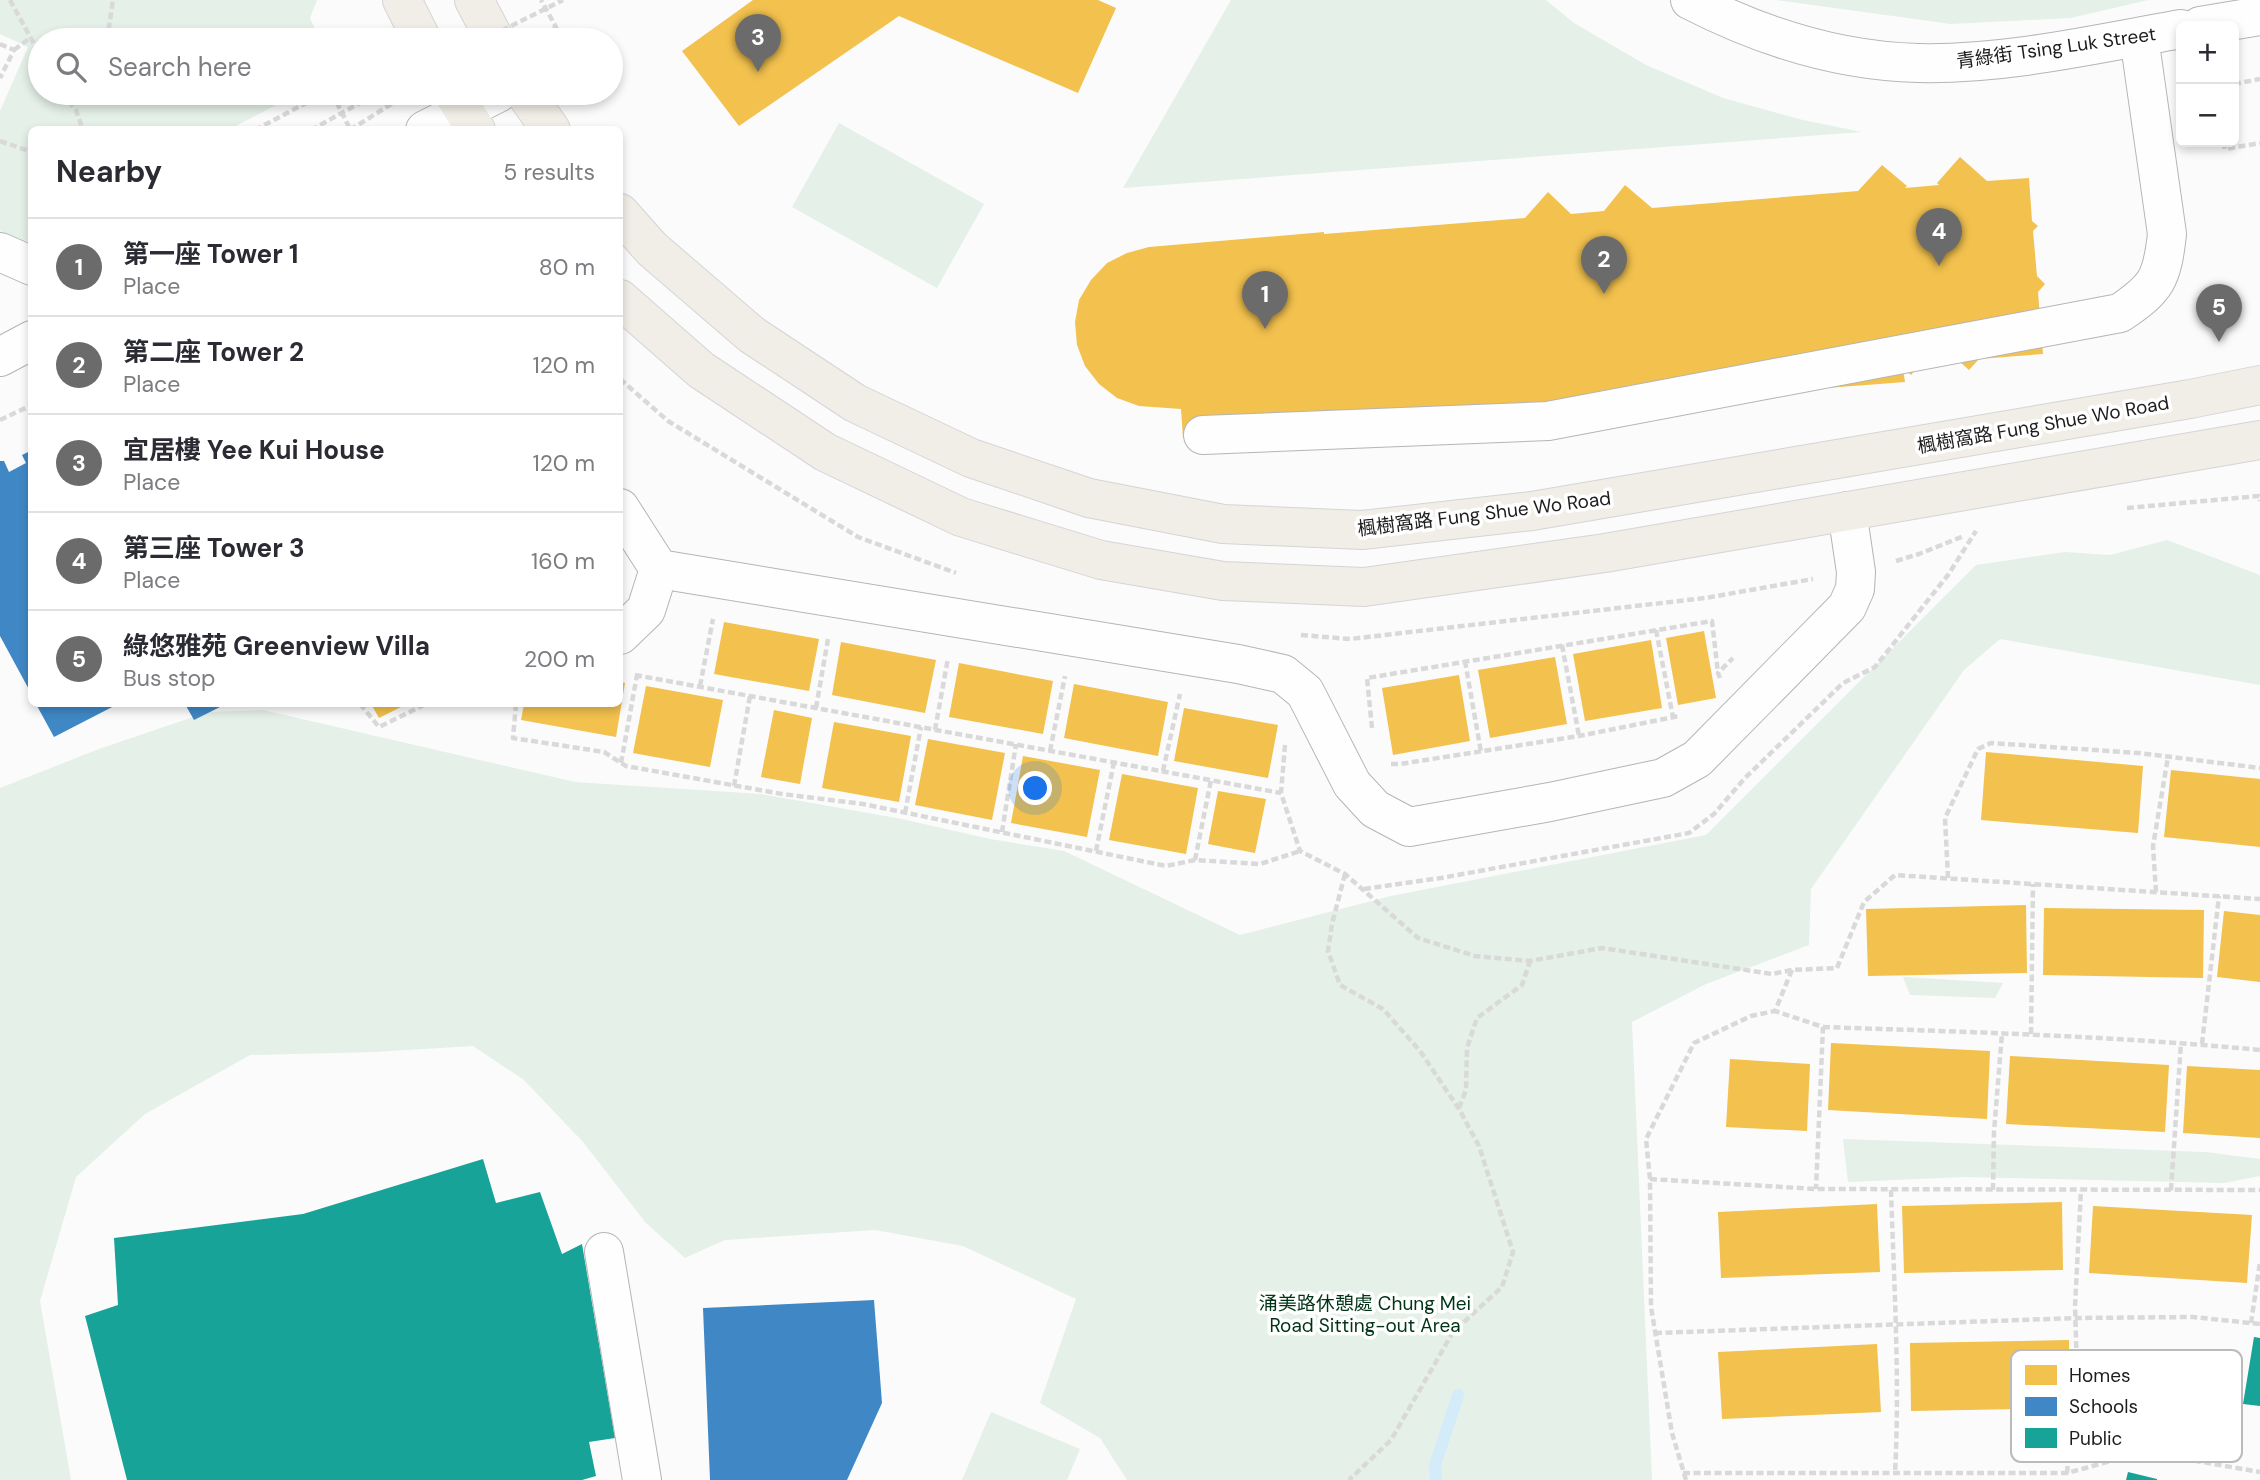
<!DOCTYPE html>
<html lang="en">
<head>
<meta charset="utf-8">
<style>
	:root { --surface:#fff; --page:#f2f2f3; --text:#2b2b33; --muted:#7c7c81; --line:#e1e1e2; --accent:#6b6b6c }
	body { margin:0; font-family:"DM Sans","Noto Sans TC",sans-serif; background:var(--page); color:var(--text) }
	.controls { position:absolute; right:21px; top:21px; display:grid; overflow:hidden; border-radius:10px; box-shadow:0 4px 10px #0003 }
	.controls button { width:63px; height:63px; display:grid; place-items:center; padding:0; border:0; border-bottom:2px solid var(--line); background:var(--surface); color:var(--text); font:35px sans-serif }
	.you { position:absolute; left:1036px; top:789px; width:24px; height:24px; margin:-18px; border:5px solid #fff; border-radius:50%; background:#1a73e8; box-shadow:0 0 0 10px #1a73e833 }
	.badge { display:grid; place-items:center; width:46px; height:46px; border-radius:50%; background:var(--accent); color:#fff; font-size:23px; font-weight:700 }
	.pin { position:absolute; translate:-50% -58px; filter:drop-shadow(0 2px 4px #0008) }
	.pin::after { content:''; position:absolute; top:37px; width:24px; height:21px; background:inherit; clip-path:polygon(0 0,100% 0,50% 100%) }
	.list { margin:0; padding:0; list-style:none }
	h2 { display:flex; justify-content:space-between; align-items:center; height:91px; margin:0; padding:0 28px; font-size:30px }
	h2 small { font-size:23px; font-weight:400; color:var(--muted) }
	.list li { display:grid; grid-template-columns:46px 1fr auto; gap:21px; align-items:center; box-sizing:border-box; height:98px; padding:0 28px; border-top:2px solid var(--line) }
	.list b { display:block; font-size:26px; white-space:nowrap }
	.list p { margin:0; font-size:23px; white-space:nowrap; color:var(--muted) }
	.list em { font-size:23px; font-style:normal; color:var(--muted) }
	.icon { flex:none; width:38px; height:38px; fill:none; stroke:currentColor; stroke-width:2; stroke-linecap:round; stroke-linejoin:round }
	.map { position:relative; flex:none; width:2260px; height:1480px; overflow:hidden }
	.search { position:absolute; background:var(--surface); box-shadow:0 4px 10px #0003; left:28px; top:28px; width:595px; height:77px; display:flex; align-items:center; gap:18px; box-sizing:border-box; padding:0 24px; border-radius:38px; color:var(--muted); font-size:26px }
	.panel { position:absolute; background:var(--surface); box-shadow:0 4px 10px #0003; left:28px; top:126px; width:595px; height:581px; border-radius:10px }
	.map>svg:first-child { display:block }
</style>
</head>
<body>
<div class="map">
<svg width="2260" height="1480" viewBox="0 0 2260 1480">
	<rect width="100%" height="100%" fill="#fbfbfc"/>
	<!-- green -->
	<path fill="#e4f0e8" d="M0 0H317L310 18 320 40H40V93H299L230 129 32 130 31 243 0 231V111L28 47 0 34Z
		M1231 0H1546L1574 23 1646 65 1723 98 1803 120 1862 132 1123 188Z
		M1777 0H2148L2071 18 1951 24Z
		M839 123 984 204 937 288 792 207Z
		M2167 540 2260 575V685L2000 639 1964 670 1811 889 1809 945 1706 984 1632 1022 1652 1480H1127L1100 1438 1040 1403 1076 1299 963 1246 875 1230 725 1240 685 1258 646 1223 583 1142 524 1080 473 1046 374 1052 250 1055 145 1114 76 1177 40 1301 71 1480H0V788L99 749 208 712 263 710 575 782 761 794 902 819 990 839 1064 851 1240 935 1391 896 1706 835 1976 565 2065 552 2110 555Z
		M1903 977 2003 983 1995 998 1910 995Z
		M1843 1139 2206 1152 2260 1159V1176L2224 1183 1964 1177 1848 1182Z
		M991 1412 1080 1449 1067 1480H962Z"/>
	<!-- homes -->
	<path fill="#f2c14e" d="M753 0H1098L1116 8 1078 93 899 16 739 126 682 51Z
		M1960 157 1987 181 2029 178 2032 221 2038 226 2033 231 2037 276 2045 284 2038 292 2043 354 1979 359 1969 370 1958 360 1921 363 1911 375 1903 368 1905 382 1183 438 1181 409 1139 406 1117 398 1099 384 1085 366 1077 345 1075 322 1079 300 1091 280 1107 263 1127 253 1149 247 1324 232V234L1525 218 1548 192 1571 214 1604 211 1625 185 1652 208 1858 191 1882 165 1907 186 1905 188 1939 185 1937 183Z
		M724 622 819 639 809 691 714 674Z
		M1704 631 1716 698 1678 705 1666 638Z
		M1651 640 1662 708 1585 721 1573 654Z
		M841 642 936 660 925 713 832 695Z
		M1555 657 1567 724 1490 738 1478 670Z
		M959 663 1053 681 1043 734 949 717Z
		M1459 675 1470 741 1393 755 1382 688Z
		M620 682 625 683 616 737 521 720 524 704H620Z
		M1074 684 1168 702 1158 756 1064 738Z
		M646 686 723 700 710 767 633 753Z
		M371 704H407L379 718Z
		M1184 708 1278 725 1268 778 1174 761Z
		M774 710 812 718 800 784 761 777Z
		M834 722 911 736 899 802 822 788Z
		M928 739 1005 753 992 820 915 805Z
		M1986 752 2143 766 2138 833 1981 820Z
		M1023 756 1100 770 1087 837 1011 823Z
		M2171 770 2260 779V847L2164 837Z
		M1122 774 1198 788 1186 854 1109 840Z
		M1218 791 1266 799 1255 853 1208 844Z
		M2026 905 2027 973 1868 976 1866 909Z
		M2044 908 2204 910 2203 978 2043 975Z
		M2224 911 2260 915V982L2217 977Z
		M1831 1043 1990 1051 1987 1119 1828 1110Z
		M2010 1056 2169 1065 2165 1132 2006 1124Z
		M1730 1059 1810 1064 1807 1131 1726 1127Z
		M2187 1066 2260 1070V1138L2183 1133Z
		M2062 1202 2063 1270 1904 1273 1902 1206Z
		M1877 1204 1880 1272 1721 1278 1718 1212Z
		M2093 1206 2252 1215 2247 1283 2089 1273Z
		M2069 1340 2070 1408 1911 1411 1910 1343Z
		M1877 1344 1881 1412 1722 1419 1718 1352Z"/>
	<!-- schools -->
	<path fill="#3f88c5" d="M32 450V695L0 636V461H4L9 472 26 463 22 455Z
		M36 704H118L54 737Z
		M185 704H226L194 720Z
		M874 1300 882 1403 847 1480H710L703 1308Z"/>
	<!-- public -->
	<path fill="#17a398" d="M483 1159 496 1203 540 1192 562 1254 582 1244 615 1438 589 1442 596 1476 582 1480H127L85 1316 118 1305 114 1238 303 1214Z
		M2254 1337 2260 1338V1406L2243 1404Z
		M2128 1472 2157 1479V1480H2126Z"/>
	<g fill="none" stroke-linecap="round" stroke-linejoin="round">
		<!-- stream -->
		<path stroke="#d4ecfa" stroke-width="12" d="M1436 1480 1435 1465 1458 1395"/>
		<defs>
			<path id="minor" d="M1690 0C1760 36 1838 61 1918 63 2006 65 2095 44 2181 29
				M2200 26 2260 16
				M425 130 498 93
				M0 252 32 266
				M0 357 32 340
				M1203 435 1548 421 2120 313C2157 288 2162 279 2167 234L2139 37
				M620 508 659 569 1238 664 1283 674 1305 692 1352 784 1375 809 1409 827 1550 802 1663 778 1697 759 1847 607 1855 589 1856 572 1847 511
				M620 635 646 610 659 569
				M604 1252 642 1480"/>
			<path id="major" d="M402 0 422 40
				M474 0 495 40
				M453 93 476 130
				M525 93 551 130
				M620 213 652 249 752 335 855 403 971 458 1089 498 1223 524 1362 530 1532 511 2190 399 2260 385
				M620 299 701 370 825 452 961 517 1101 560 1223 581 1364 587 1605 553 2260 440"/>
		</defs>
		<!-- minor casing -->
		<use href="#minor" stroke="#b5b5b6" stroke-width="40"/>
		<!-- major casing -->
		<use href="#major" stroke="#d5d5d6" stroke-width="40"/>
		<!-- path -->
		<path stroke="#d9d9d9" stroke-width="4.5" stroke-dasharray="7 3.5" stroke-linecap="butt" d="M10 0 40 55
			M535 39 556 27 541 0
			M107 40 113 0
			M0 44 14 50 0 78
			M14 50 30 38
			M2234 84 2260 79
			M62 93 76 110 83 130
			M332 93 350 129
			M255 130 325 93
			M350 130 393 103V93
			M0 141 32 152
			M2223 142 2225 149 2260 143
			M620 379 668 421 858 537 956 573
			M30 406 32 415
			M0 420 32 405
			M2127 508 2259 496 2260 501
			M1896 561 1919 554 1964 536
			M1656 630 1673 717
			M1301 635 1350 639 1705 598 1813 579
			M1562 645 1579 736
			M1465 661 1481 752
			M635 675 1281 793
			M1720 678 1718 673 1733 658
			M700 686 713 619
			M360 704 379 727 426 704
			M516 704 513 738 604 752 626 766 782 794 863 804 1166 866 1195 860 1260 864 1300 851
			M816 708 828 639
			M1372 728 1367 678 1712 621 1718 673
			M935 730 948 658
			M1285 745 1281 793 1300 851 1345 874 1418 938 1475 956 1530 961 1602 948 1772 974 1792 970 1837 968 1864 902 1895 875 2260 899
			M1050 751 1065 676
			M621 763 637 675
			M1391 764H1400L1579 736 1679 716
			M1163 771 1180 694
			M734 786 750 696
			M905 813 921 727
			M1002 832 1016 744
			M1096 851 1114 762
			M1195 860 1211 780
			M1345 874 1332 924 1328 951 1340 985 1383 1009 1420 1051 1459 1109 1479 1146 1513 1252 1502 1287 1453 1332 1391 1440 1349 1480
			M1948 878 1945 818 1978 749 1991 743 2139 753 2260 768
			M1364 889 1441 878 1689 833 1714 814 1745 778 1843 683 1875 667 1948 575 1976 531
			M2156 892 2153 846 2168 757
			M1792 970 1775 1011 1823 1027 1816 1189
			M1823 1027C1969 1032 2115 1036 2260 1050
			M2031 1034 2033 884
			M2202 1044 2219 896
			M1459 1108 1466 1090 1467 1048 1477 1018 1522 985 1530 961
			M1650 1179 1816 1189 2260 1190
			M1891 1190C1894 1284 1900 1379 1895 1473
			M1993 1190 1994 1132 2002 1033
			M2171 1190 2181 1043
			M2251 1323 2260 1262
			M1655 1333 2076 1318 2193 1317 2260 1324
			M1683 1473H2067L2144 1452 2260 1472
			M2067 1473 2071 1430 2078 1400 2075 1306 2081 1190
			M1686 1480 1672 1433 1651 1307 1650 1179 1646 1139 1694 1043 1751 1016 1775 1011"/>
		<!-- minor -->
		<use href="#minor" stroke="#fefeff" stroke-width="38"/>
		<!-- major -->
		<use href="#major" stroke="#f1ede7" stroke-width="38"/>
		<!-- path-bridge -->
		<path stroke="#d9d9d9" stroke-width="4.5" stroke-dasharray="7 3.5" stroke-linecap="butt" d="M483 40 563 0
			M311 130 378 93"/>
	</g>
	<g text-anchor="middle" stroke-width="7" stroke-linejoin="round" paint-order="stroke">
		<!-- street labels -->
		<g font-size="19" fill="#1d1d1e" stroke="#fff">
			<text transform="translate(2056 47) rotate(-8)" y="7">青綠街 Tsing Luk Street</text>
			<text transform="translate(2043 424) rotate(-10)" y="7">楓樹窩路 Fung Shue Wo Road</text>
			<text transform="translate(1484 513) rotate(-7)" y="7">楓樹窩路 Fung Shue Wo Road</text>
		</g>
		<!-- park labels -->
		<g font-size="19" fill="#003417" stroke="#fff">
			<text x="1365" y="1310">涌美路休憩處 Chung Mei<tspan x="1365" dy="22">Road Sitting-out Area</tspan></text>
		</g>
	</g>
	<!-- legend -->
	<rect x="2011" y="1350" width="231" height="112" rx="10" fill="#fff" stroke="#bbbbbc" stroke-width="2"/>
	<rect x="2025" y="1365" width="32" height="20" fill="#f2c14e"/>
	<rect x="2025" y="1397" width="32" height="19" fill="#3f88c5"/>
	<rect x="2025" y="1428" width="32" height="20" fill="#17a398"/>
	<g font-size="19" fill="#1d1d1e">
		<text x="2069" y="1382">Homes</text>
		<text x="2069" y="1413">Schools</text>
		<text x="2069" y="1445">Public</text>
	</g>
</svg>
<div class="controls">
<button>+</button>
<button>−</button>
</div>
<div class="you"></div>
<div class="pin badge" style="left:1265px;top:329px">1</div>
<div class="pin badge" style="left:1604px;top:294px">2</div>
<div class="pin badge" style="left:758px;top:72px">3</div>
<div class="pin badge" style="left:1939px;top:266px">4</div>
<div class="pin badge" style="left:2219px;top:342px">5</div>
<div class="search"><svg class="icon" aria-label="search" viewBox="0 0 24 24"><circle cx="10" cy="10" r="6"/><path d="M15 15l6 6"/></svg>Search here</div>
<section class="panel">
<h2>Nearby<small>5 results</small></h2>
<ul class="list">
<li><span class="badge">1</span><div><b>第一座 Tower 1</b><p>Place</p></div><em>80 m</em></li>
<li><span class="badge">2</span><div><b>第二座 Tower 2</b><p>Place</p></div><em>120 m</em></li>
<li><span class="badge">3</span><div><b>宜居樓 Yee Kui House</b><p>Place</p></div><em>120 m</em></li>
<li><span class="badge">4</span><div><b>第三座 Tower 3</b><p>Place</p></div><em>160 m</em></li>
<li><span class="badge">5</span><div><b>綠悠雅苑 Greenview Villa</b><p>Bus stop</p></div><em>200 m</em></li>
</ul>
</section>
</div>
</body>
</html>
